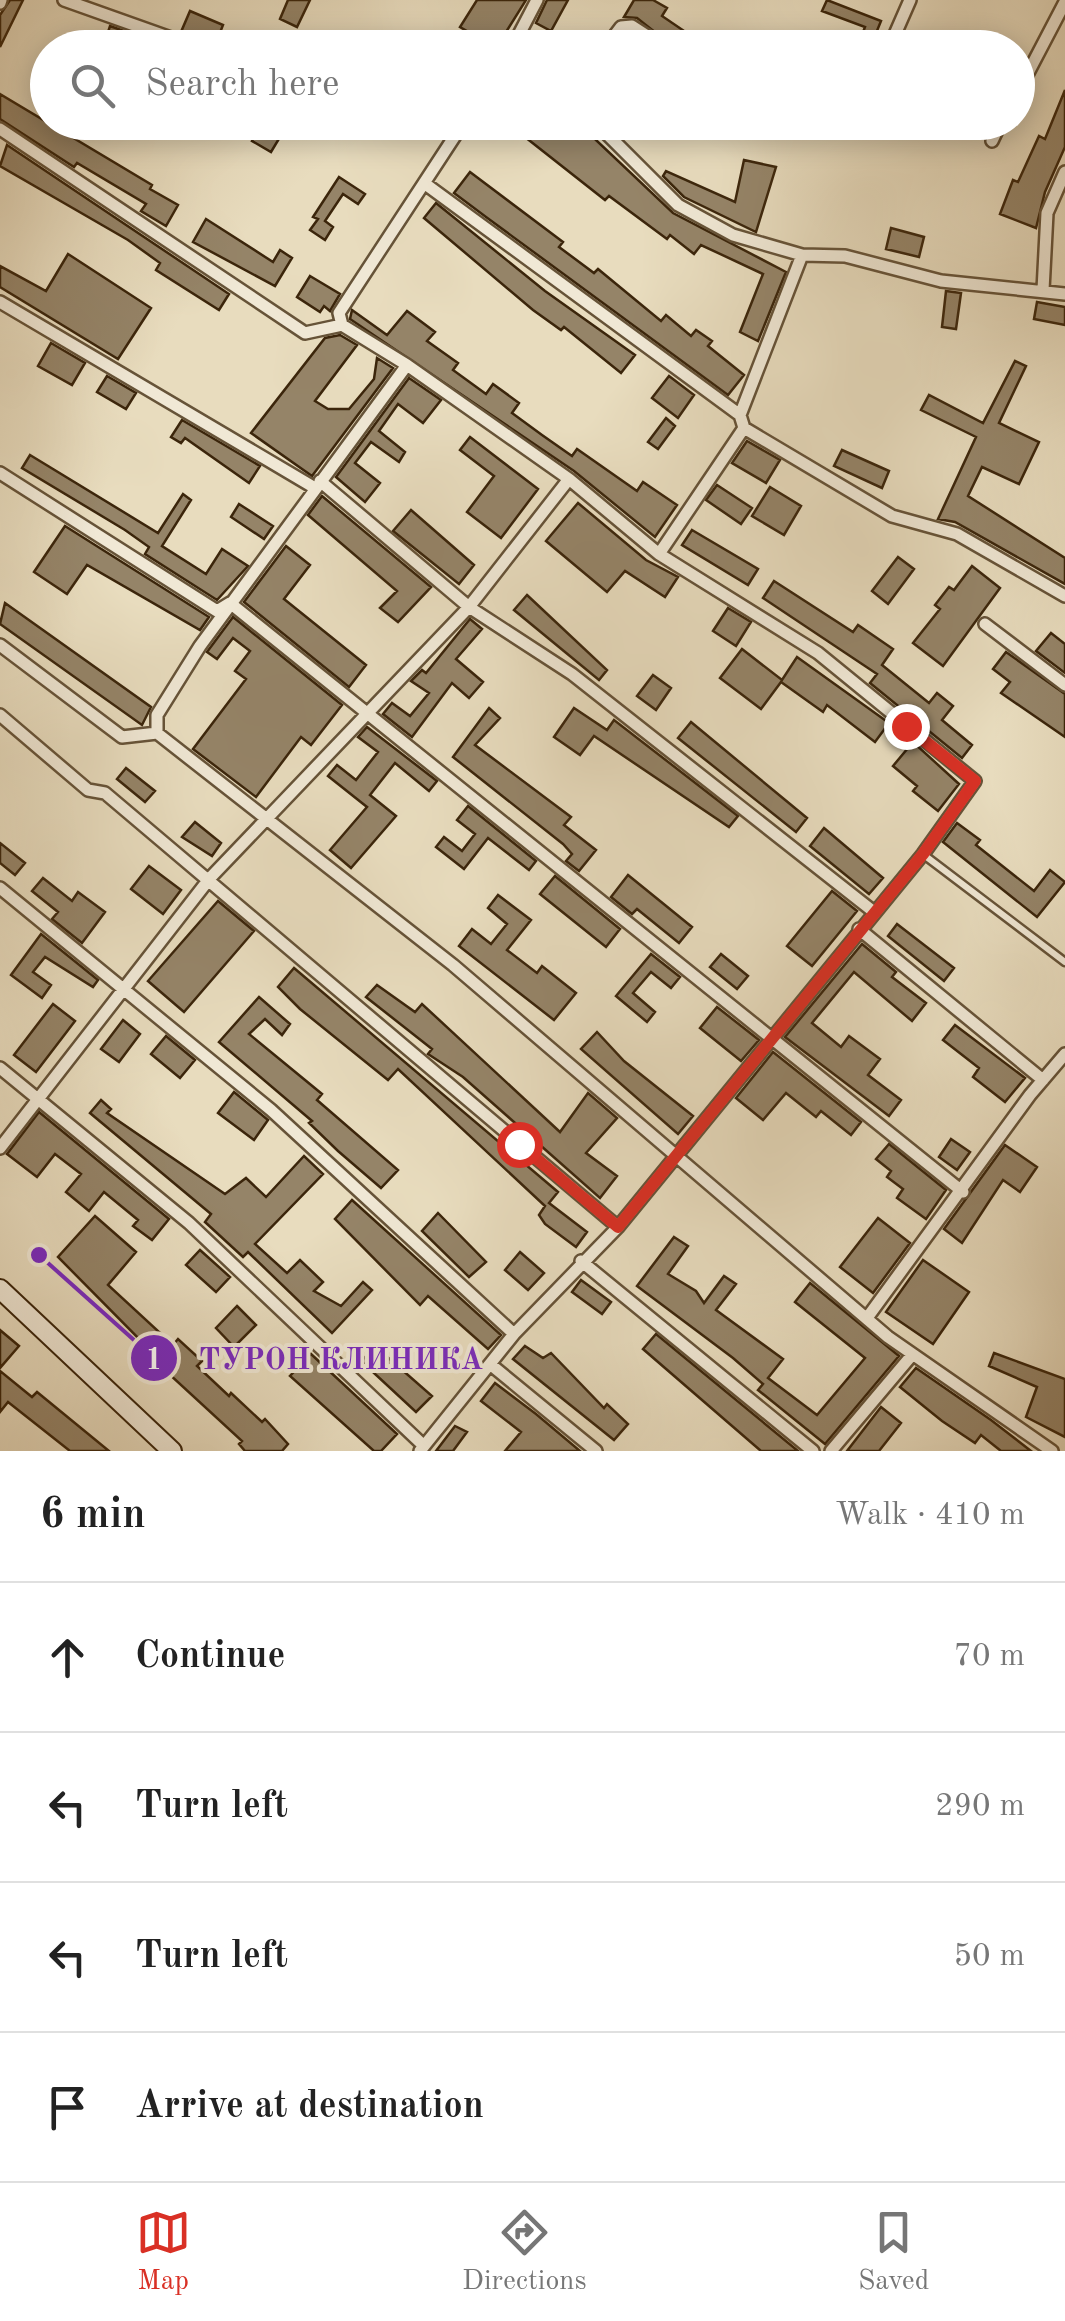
<!DOCTYPE html>
<html lang="en">
<head>
<meta charset="utf-8">
<style>
	:root { --surface:#fff; --page:#f2f2f2; --text:#222; --muted:#767676; --line:#e0e0e0; --accent:#d93025 }
	body { margin:0; font-family:"Old Standard TT",serif; background:var(--page); color:var(--text) }
	.stop { position:absolute; width:30px; height:30px; margin:-22px; border:8px solid #d93025; border-radius:50%; background:#fff }
	.stop.end { background:#d93025; border-color:#fff; box-shadow:0 2px 10px #0008 }
	.list { margin:0; padding:0; list-style:none }
	h2 { display:flex; justify-content:space-between; align-items:center; height:130px; margin:0; padding:0 40px; font-size:42px }
	h2 small { font-size:32px; font-weight:400; color:var(--muted) }
	.list li { display:grid; grid-template-columns:65px 1fr auto; gap:30px; align-items:center; box-sizing:border-box; height:150px; padding:0 40px; border-top:2px solid var(--line) }
	.list b { display:block; font-size:38px; white-space:nowrap }
	.list em { font-size:32px; font-style:normal; color:var(--muted) }
	.icon { flex:none; width:55px; height:55px; fill:none; stroke:currentColor; stroke-width:2; stroke-linecap:round; stroke-linejoin:round }
	.map { position:relative; flex:none; width:1065px; height:1451px; overflow:hidden }
	.search { position:absolute; background:var(--surface); box-shadow:0 5px 25px #0003; left:30px; right:30px; top:30px; height:110px; display:flex; align-items:center; gap:25px; box-sizing:border-box; padding:0 35px; border-radius:55px; color:var(--muted); font-size:38px }
	.sheet { height:730px; background:var(--surface) }
	nav { display:flex; justify-content:space-around; align-items:center; box-sizing:border-box; height:140px; border-top:2px solid var(--line); background:var(--surface); font-size:28px; color:var(--muted) }
	nav a { display:grid; justify-items:center; gap:5px }
	nav .on { color:var(--accent) }
	.map>svg:first-child { display:block }
</style>
</head>
<body>
<div class="map">
<svg width="1065" height="1451" viewBox="0 0 1065 1451">
	<rect width="100%" height="100%" fill="#e8dcbe"/>
	<filter id="stains"><feTurbulence type="fractalNoise" baseFrequency=".002" numOctaves="4"/><feColorMatrix values="0 0 0 0 .2 0 0 0 0 .09 0 0 0 0 .02 0 0 0 .5 -.17"/></filter>
	<radialGradient id="worn" r=".72"><stop offset=".6" stop-color="#630" stop-opacity="0"/><stop offset="1" stop-color="#630" stop-opacity=".3"/></radialGradient>
	<!-- building -->
	<path fill="#958468" stroke="#3b250b" stroke-width="2.5" d="M10 0H23L0 47V15Z
		M288 0H310L297 27 280 19Z
		M477 0H526L496 48 460 27Z
		M547 0H568L551 31 536 23Z
		M634 0H653L667 8 662 16 709 48H675L637 18 624 17Z
		M827 0 881 21 870 48H857L865 27 822 11Z
		M190 11 223 25 214 48 181 32Z
		M110 26 135 35 130 47 106 38Z
		M1065 90V147L1045 192 1036 228 1000 214 1013 180 1018 182 1039 136 1045 139Z
		M0 94 152 185 150 189 178 205 166 226 141 211 146 204 77 163 74 167 0 119Z
		M263 122H289L271 152 252 141Z
		M506 122H577L673 213 786 272 758 341 740 332 763 274 701 245 694 254 670 235 667 239 609 196 605 200Z
		M7 145 229 294 219 310 156 270 160 263 128 240 0 166Z
		M744 160 776 167 756 232 684 197 663 176 666 171 735 202Z
		M470 172 563 242 559 247 594 273 598 269 661 321 666 315 691 336 696 330 712 341 708 346 744 375 728 395 486 217 454 193Z
		M339 177 365 194 358 204 343 194 325 221 333 227 325 240 310 230 318 219 313 217Z
		M436 203 545 291 635 355 621 373 564 327 561 330 533 310 424 218Z
		M206 219 273 262 280 250 292 258 275 286 193 242Z
		M891 228 924 237 919 257 886 249Z
		M68 254 151 308 118 359 0 287V266L46 291Z
		M310 276 340 294 330 311 324 306 320 312 297 297Z
		M946 291 961 293 956 329 942 327Z
		M1037 302 1065 307V325L1034 319Z
		M352 310 387 335 407 311 435 332 427 341 458 363 453 370 486 394 493 384 519 403 512 413 542 435 572 456 577 449 637 491 643 482 677 505 655 537 574 471 350 319Z
		M340 335 357 345 315 401 328 409H349L374 379 377 358 393 368 312 476 251 433 325 338Z
		M51 343 85 363 72 385 38 366Z
		M1015 361 1026 366 999 423 1039 442 1019 484 982 467 968 496 1065 558V584L955 522 938 519 976 437 921 410 929 395 983 423Z
		M107 376 136 393 126 409 97 392Z
		M669 376 694 395 678 418 652 398Z
		M409 378 441 400 423 423 398 404 379 431 405 452 399 462 371 442 355 463 380 483 365 502 336 477Z
		M666 418 675 426 658 449 648 442Z
		M182 420 260 466 249 483 185 438 181 443 171 437Z
		M470 437 538 489 501 538 467 512 494 476 460 450Z
		M747 441 780 460 766 483 732 463Z
		M842 450 889 471 882 488 834 466Z
		M30 455 158 533 183 494 191 500 162 546 206 574 222 549 248 566 217 600 145 554 149 547 125 530 22 468Z
		M717 485 752 508 741 524 706 500Z
		M770 487 801 506 784 535 752 516Z
		M322 496 431 587 398 622 380 608 397 591 308 515Z
		M578 503 646 560 678 577 665 597 625 571 607 592 546 541Z
		M239 504 273 526 264 539 231 517Z
		M411 510 474 565 459 584 393 531Z
		M65 526 209 617 200 630 87 565 67 594 34 572Z
		M692 530 758 569 748 585 682 545Z
		M286 546 310 565 284 599 366 665 349 687 244 602Z
		M898 557 914 569 888 604 872 591Z
		M972 566 1000 588 943 666 913 643 940 609 935 605 949 587 954 590Z
		M774 581 853 632 858 625 893 649 882 665 929 703 937 693 953 706 942 720 972 745 962 758 870 683 877 674 763 598Z
		M527 595 607 670 599 680 514 610Z
		M5 603 151 707 142 725 0 624Z
		M728 608 751 622 736 646 713 631Z
		M233 617 342 705 311 745 301 737 256 797 193 749 246 679 235 671 250 651 233 638 217 659 207 652Z
		M470 619 482 629 456 659 483 682 469 698 452 683 412 737 383 714 392 703 410 716 429 693 411 681 422 670 426 673Z
		M1051 633 1065 644V673L1036 651Z
		M742 649 782 680 797 657 889 723 875 742 827 705 823 712 781 682 761 709 720 678Z
		M1006 652 1065 694V737L1001 693 1010 682 993 669Z
		M653 675 671 688 656 710 637 696Z
		M489 708 500 718 475 745 571 817 564 825 596 850 579 871 566 861 572 854 563 844 453 757Z
		M574 708 607 730 614 720 738 816 729 827 594 736 580 755 554 737Z
		M691 722 807 818 796 832 678 738Z
		M367 727 437 781 429 791 395 763 370 795 396 816 351 868 330 850 367 807 328 776 337 765 356 780 378 752 358 737Z
		M913 742 959 784 938 811 913 791 917 786 893 766Z
		M126 768 155 791 145 802 117 779Z
		M468 806 536 861 529 870 488 838 464 869 436 847 444 837 462 851 475 834 457 820Z
		M195 822 221 843 212 856 182 837Z
		M957 823 980 840 976 845 1034 891 1050 870 1065 882 1037 917 943 842Z
		M824 828 883 878 869 894 810 846Z
		M0 843 25 863 15 875 0 863Z
		M149 866 181 890 163 914 131 889Z
		M628 875 692 927 679 943 637 909 632 914 611 897Z
		M555 876 620 929 606 947 540 894Z
		M43 878 72 901 78 892 105 912 82 943 52 919 58 912 32 891Z
		M832 891 857 911 812 966 787 946Z
		M498 895 531 920 507 950 537 973 542 966 576 993 554 1020 459 946 472 929 491 944 507 924 488 908Z
		M218 901 254 931 184 1012 148 981Z
		M897 924 954 968 944 981 888 936Z
		M41 934 98 980 93 987 45 957 33 972 51 985 42 998 11 975Z
		M862 944 896 972 892 977 926 1003 912 1021 854 972 812 1023 841 1047 849 1036 880 1059 868 1075 901 1100 889 1116 785 1037Z
		M651 954 680 977 671 988 651 972 633 993 655 1012 647 1022 616 996Z
		M721 954 748 976 737 989 710 967Z
		M294 968 558 1192 549 1203 587 1232 576 1247 545 1224 539 1215 545 1206 398 1069 388 1080 300 1009 278 987Z
		M377 985 415 1012 422 1004 560 1132 588 1093 617 1118 586 1153 617 1176 600 1198 463 1077 428 1054 432 1049 366 997Z
		M259 997 290 1024 282 1035 265 1019 249 1034 322 1094 317 1100 398 1170 381 1188 338 1151 309 1123 312 1121 219 1042Z
		M53 1004 75 1021 36 1072 14 1055Z
		M717 1007 759 1040 741 1061 700 1028Z
		M123 1020 140 1034 119 1062 101 1049Z
		M955 1025 1025 1078 1005 1102 973 1077 979 1068 943 1040Z
		M597 1032 624 1061 693 1116 678 1134 581 1049Z
		M166 1036 195 1060 180 1078 151 1054Z
		M773 1052 861 1122 851 1135 821 1111 816 1117 786 1093 763 1120 736 1098Z
		M234 1092 268 1120 254 1140 218 1113Z
		M101 1100 111 1109 107 1113 225 1194 246 1178 266 1197 304 1156 323 1174 255 1244 287 1273 300 1260 323 1282 314 1291 341 1306 363 1282 372 1290 332 1333 248 1252 243 1257 205 1222 211 1214 90 1113Z
		M39 1112 169 1219 152 1240 133 1226 138 1220 104 1192 89 1211 66 1192 81 1174 55 1154 37 1177 7 1154Z
		M951 1139 970 1152 957 1170 939 1157Z
		M889 1144 946 1190 926 1219 897 1198 903 1189 887 1177 891 1171 876 1159Z
		M1005 1145 1037 1167 1020 1192 1003 1180 962 1243 944 1229Z
		M352 1200 501 1335 488 1349 428 1296 420 1305 335 1219Z
		M438 1213 486 1262 469 1277 422 1231Z
		M95 1216 136 1252 108 1285 173 1345 178 1339 202 1361 197 1366 229 1396 231 1393 262 1422 265 1419 288 1444 282 1451H245L239 1444 242 1441 156 1362 159 1359 58 1257Z
		M878 1218 910 1243 873 1293 840 1267Z
		M674 1237 688 1246 668 1274 696 1291 704 1303 724 1276 736 1284 716 1310 783 1359 768 1378 817 1415 865 1358 795 1302 810 1283 899 1356 825 1444 758 1390 763 1384 733 1358 637 1286Z
		M200 1250 230 1277 216 1292 186 1265Z
		M520 1252 544 1273 528 1290 505 1270Z
		M923 1260 969 1292 933 1344 886 1312Z
		M581 1280 611 1302 602 1314 572 1292Z
		M237 1306 256 1325 234 1347 216 1328Z
		M0 1330 19 1346 0 1368Z
		M656 1334 798 1451H761L643 1349Z
		M525 1346 543 1358 551 1353 604 1408 607 1404 628 1424 614 1440 513 1359Z
		M376 1347 432 1396 416 1412 361 1361Z
		M994 1353 1065 1379V1437L1026 1417 1037 1387 989 1366Z
		M311 1354 397 1434 381 1451H374L290 1376Z
		M916 1368 991 1420 1031 1451H1001L981 1435 975 1443 942 1421 900 1387Z
		M0 1371 32 1397 37 1392 109 1451H70L8 1402 0 1412Z
		M495 1383 536 1414 580 1451H505L521 1432 481 1401Z
		M881 1407 901 1423 879 1451H847Z
		M455 1426 467 1432 453 1451H436Z"/>
	<g fill="none" stroke-linecap="round" stroke-linejoin="round">
		<defs>
			<path id="lane" d="M924 855 1065 962"/>
			<path id="street" d="M64 0 199 48
				M0 3 1 0
				M512 48 537 0
				M605 48 621 27 632 26 666 48
				M889 48 910 0
				M1018 92 1065 2
				M595 122 678 205 733 235 802 255 845 256 941 281 1065 294
				M0 129 305 333 342 325
				M992 141 1001 122
				M424 183 740 415 744 428 659 554
				M1043 290 1047 213 1065 172
				M0 302 315 488
				M740 415 802 255
				M744 428 892 516 957 534 1065 596
				M0 473 217 611 230 603 963 1192
				M320 481 469 607 572 674 874 912
				M985 624 1065 685
				M0 645 122 737 157 733 453 965 888 1337 1052 1451
				M0 715 88 790 105 793 618 1227
				M157 733V715L200 646 407 365
				M0 888 271 1110 514 1334
				M859 929 1043 1080
				M0 1068 189 1223 424 1446
				M0 1148 210 878 469 607 569 479
				M581 1261 813 1451
				M867 1318 1030 1095 1065 1054
				M490 1364 596 1451
				M420 1451 514 1334 618 1227 923 854 975 781 818 653 659 554 569 479 407 365 342 325 339 313 464 122
				M831 1451 912 1355"/>
			<path id="secondary" d="M0 1289 172 1451"/>
		</defs>
		<!-- lane casing -->
		<use href="#lane" stroke="#665338" stroke-width="11"/>
		<!-- street casing -->
		<use href="#street" stroke="#665338" stroke-width="16"/>
		<!-- secondary casing -->
		<use href="#secondary" stroke="#3b250b" stroke-width="22"/>
		<!-- lane -->
		<use href="#lane" stroke="#f0e8d5" stroke-width="6"/>
		<!-- street -->
		<use href="#street" stroke="#f0e8d5" stroke-width="11"/>
		<!-- secondary -->
		<use href="#secondary" stroke="#f0e8d5" stroke-width="18"/>
	</g>
	<g fill="none" stroke-linecap="round" stroke-linejoin="round">
		<!-- route -->
		<path stroke="#d93025" stroke-width="12" d="M519 1144 618 1227 923 854 975 781 906 726"/>
	</g>
	<!-- callouts -->
	<path fill="none" stroke="#7b2cbf" stroke-width="4" d="M39 1255L154 1358"/>
	<g fill="#7b2cbf" stroke="#f0e8d5" stroke-width="4">
		<circle cx="39" cy="1255" r="10"/>
		<circle cx="154" cy="1358" r="25"/>
	</g>
	<g font-size="30" text-anchor="middle" font-weight="bold" fill="#fff">
		<text x="154" y="1369">1</text>
	</g>
	<g font-size="30" text-anchor="middle" font-weight="bold" fill="#7b2cbf" stroke="#f0e8d5" stroke-width="8" stroke-linejoin="round" paint-order="stroke">
		<text x="341" y="1369">ТУРОН КЛИНИКА</text>
	</g>
	<rect width="100%" height="100%" filter="url(#stains)"/>
	<rect width="100%" height="100%" fill="url(#worn)"/>
</svg>
<div class="stop" style="left:519px;top:1144px"></div>
<div class="stop end" style="left:906px;top:726px"></div>
<div class="search"><svg class="icon" aria-label="search" viewBox="0 0 24 24"><circle cx="10" cy="10" r="6"/><path d="M15 15l6 6"/></svg>Search here</div>
</div>
<section class="sheet">
<h2>6 min<small>Walk · 410 m</small></h2>
<ul class="list">
<li><svg class="icon" aria-label="ahead" viewBox="0 0 24 24"><path d="M12 20V5M6 11l6-6 6 6"/></svg><div><b>Continue</b></div><em>70 m</em></li>
<li><svg class="icon" aria-label="left" viewBox="0 0 24 24"><path d="M17 20v-9H6M10 6l-5 5 5 5"/></svg><div><b>Turn left</b></div><em>290 m</em></li>
<li><svg class="icon" aria-label="left" viewBox="0 0 24 24"><path d="M17 20v-9H6M10 6l-5 5 5 5"/></svg><div><b>Turn left</b></div><em>50 m</em></li>
<li><svg class="icon" aria-label="arrive" viewBox="0 0 24 24"><path d="M6 21V4h12l-3 4 3 4H6"/></svg><div><b>Arrive at destination</b></div></li>
</ul>
</section>
<nav>
<a class="on"><svg class="icon" aria-label="map" viewBox="0 0 24 24"><path d="M3 6l6-2 6 2 6-2v14l-6 2-6-2-6 2zM9 4v14M15 6v14"/></svg>Map</a>
<a><svg class="icon" aria-label="directions" viewBox="0 0 24 24"><path d="M12 3l9 9-9 9-9-9zM9 14v-3h6M13 9l2 2-2 2"/></svg>Directions</a>
<a><svg class="icon" aria-label="saved" viewBox="0 0 24 24"><path d="M7 4h10v16l-5-4-5 4z"/></svg>Saved</a>
</nav>
</body>
</html>
